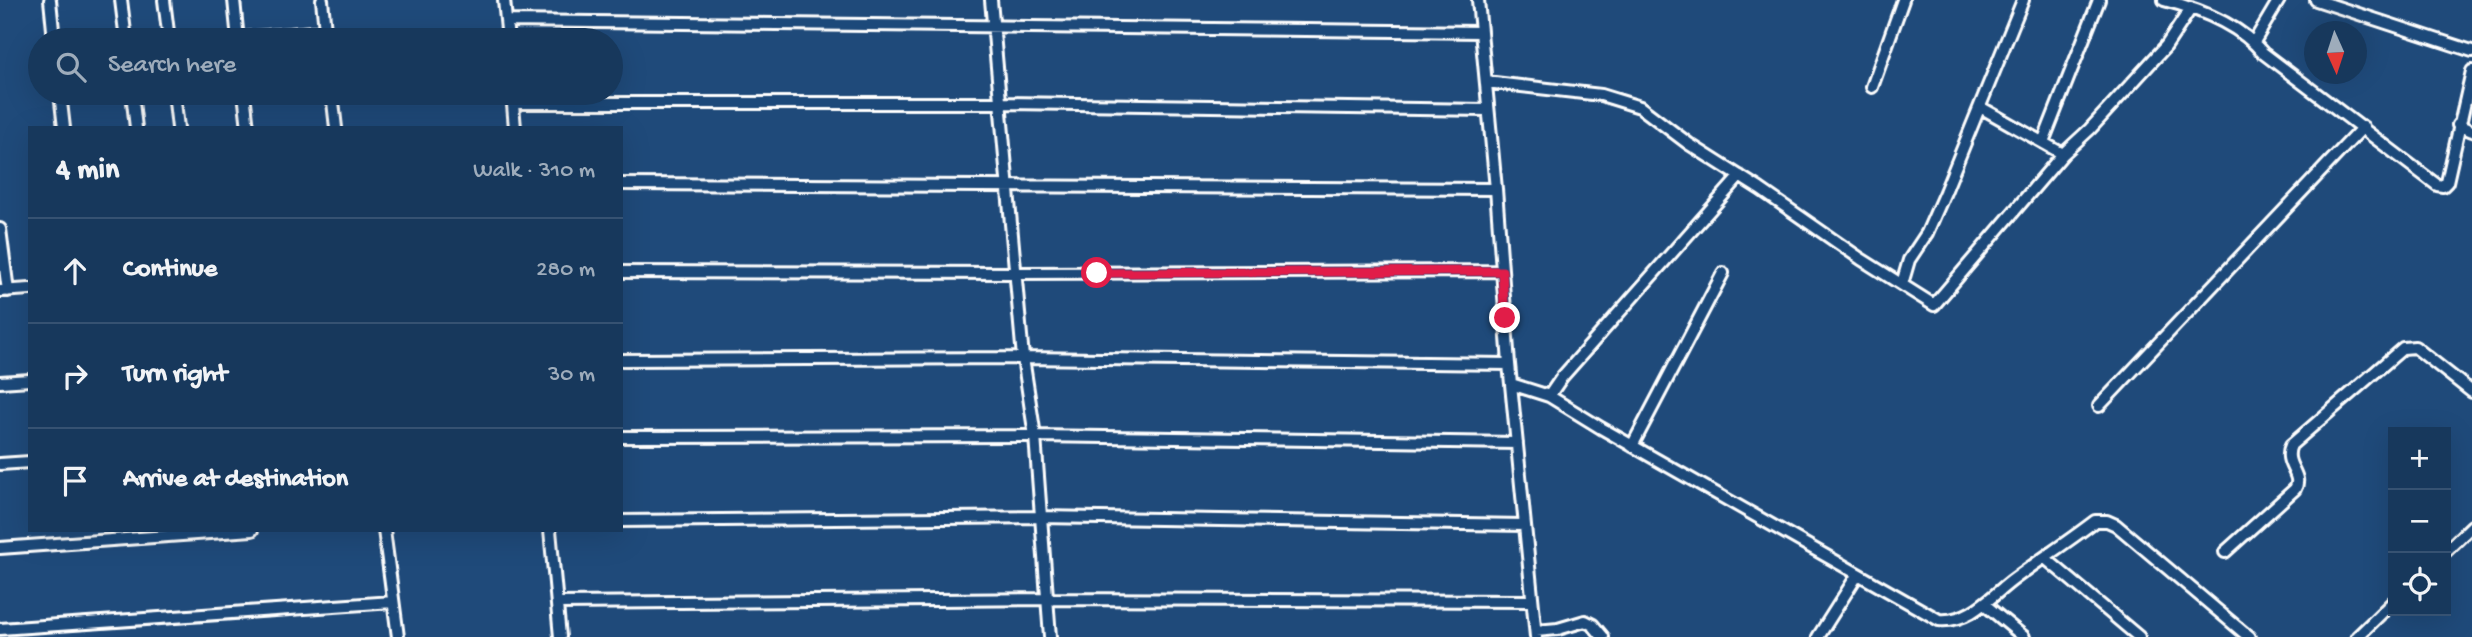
<!DOCTYPE html>
<html lang="en">
<head>
<meta charset="utf-8">
<style>
	:root { --surface:#17385c; --page:#244365; --text:#f1f3f6; --muted:#9eacbb; --line:#365272 }
	body { margin:0; font-family:"Gochi Hand",sans-serif; background:var(--page); color:var(--text) }
	.controls { position:absolute; right:21px; bottom:21px; display:grid; overflow:hidden; border-radius:0px; box-shadow:0 7px 28px #0002 }
	.controls button { width:63px; height:63px; display:grid; place-items:center; padding:0; border:0; border-bottom:2px solid var(--line); background:var(--surface); color:var(--text); font:35px sans-serif }
	.compass { position:absolute; left:2304px; top:21px; width:63px; height:63px; border-radius:50%; background:var(--surface); box-shadow:0 7px 28px #0002; rotate:177deg }
	.stop { position:absolute; width:21px; height:21px; margin:-16px; border:5px solid #e11d48; border-radius:50%; background:#fff }
	.stop.end { background:#e11d48; border-color:#fff; box-shadow:0 2px 7px #0008 }
	.list { margin:0; padding:0; list-style:none }
	h2 { display:flex; justify-content:space-between; align-items:center; height:91px; margin:0; padding:0 28px; font-size:30px }
	h2 small { font-size:23px; font-weight:400; color:var(--muted) }
	.list li { display:grid; grid-template-columns:46px 1fr auto; gap:21px; align-items:center; box-sizing:border-box; height:105px; padding:0 28px; border-top:2px solid var(--line) }
	.list b { display:block; font-size:26px; white-space:nowrap }
	.list em { font-size:23px; font-style:normal; color:var(--muted) }
	.icon { flex:none; width:38px; height:38px; fill:none; stroke:currentColor; stroke-width:2; stroke-linecap:round; stroke-linejoin:round }
	.map { position:relative; flex:none; width:2472px; height:637px; overflow:hidden }
	.search { position:absolute; background:var(--surface); box-shadow:0 7px 28px #0002; left:28px; top:28px; width:595px; height:77px; display:flex; align-items:center; gap:18px; box-sizing:border-box; padding:0 24px; border-radius:38px; color:var(--muted); font-size:26px }
	.panel { position:absolute; background:var(--surface); box-shadow:0 7px 28px #0002; left:28px; top:126px; width:595px; height:406px; border-radius:0px }
	.map>svg:first-child { display:block }
</style>
</head>
<body>
<div class="map">
<svg width="2472" height="637" viewBox="0 0 2472 637">
	<rect width="100%" height="100%" fill="#1f4a7a"/>
	<filter id="ink" filterUnits="userSpaceOnUse"><feTurbulence type="fractalNoise" baseFrequency=".0143" numOctaves="2"/><feDisplacementMap in="SourceGraphic" scale="14" xChannelSelector="R" yChannelSelector="G"/><feConvolveMatrix kernelMatrix="1 2 1 2 8 2 1 2 1" color-interpolation-filters="sRGB"/></filter>
	<g filter="url(#ink)">
		<g fill="none" stroke-linecap="round" stroke-linejoin="round">
			<defs>
				<path id="minor" d="M50 0 54 40
					M121 0 126 40
					M164 0 169 40
					M234 0 238 40
					M322 0 326 40
					M504 0 508 40
					M991 0 1023 358 1035 436 1050 637
					M1478 0 1496 189 1509 364 1536 637
					M2164 0C2199 9 2240 25 2263 53L2437 185 2443 186 2447 182 2472 71
					M2316 0 2472 51
					M506 21 1481 32
					M219 40 325 31
					M2254 42 2279 0
					M1486 82 1601 95 1640 107 1689 144 1760 189 1861 259 1934 305 2063 154 2090 129 2166 46 2191 8
					M1872 87 1903 0
					M60 93 64 128
					M132 93 136 128
					M174 93 178 128
					M244 93 248 128
					M332 93 336 128
					M512 93 515 128
					M513 103H1000L1488 110
					M1980 107 2063 154
					M2458 125 2472 131
					M2043 142 2099 0
					M621 184 1496 189
					M0 229 8 291
					M621 272 1016 273 1501 271
					M1902 284 1909 260 1927 233 1945 192 2023 0
					M0 291 30 289
					M621 360 1023 358 1509 364
					M0 382 30 380
					M1511 384 1549 396 1601 428 1939 620C1970 623 1992 595 2014 579 2041 559 2069 541 2095 521H2107L2116 525 2249 637
					M1549 396 1562 377 1740 176
					M2099 406 2363 127
					M621 437 1035 436 1517 443
					M1632 446 1723 273
					M0 464 30 462
					M621 521 1040 517 1525 525
					M384 530 398 637
					M550 530 560 637
					M0 548 252 530
					M2446 551 2472 526
					M2225 552 2295 489C2304 474 2282 465 2291 445L2403 348 2415 347 2472 392
					M2045 558 2139 637
					M557 603 1047 599 1532 601
					M1984 604 2024 637
					M0 629 393 602
					M1536 631 1558 629 1585 621 1593 625 1603 637
					M1818 637 1858 574
					M2357 637 2393 602"/>
			</defs>
			<!-- minor casing -->
			<use href="#minor" stroke="#fff" stroke-width="16"/>
			<!-- minor -->
			<use href="#minor" stroke="#1f4a7a" stroke-width="10"/>
		</g>
	</g>
	<g fill="none" stroke-linecap="round" stroke-linejoin="round" filter="url(#ink)">
		<!-- route -->
		<path stroke="#e11d48" stroke-width="9" d="M1097 273 1502 271 1505 318"/>
	</g>
</svg>
<div class="controls">
<button>+</button>
<button>−</button>
<button><svg class="icon" aria-label="locate" viewBox="0 0 24 24"><circle cx="12" cy="12" r="6"/><path d="M12 2v4M12 18v4M2 12h4M18 12h4"/></svg></button>
</div>
<svg class="compass" viewBox="-18 -18 36 36"><path d="M0-13l5 13h-10z" fill="#e53935"/><path d="M0 13l5-13h-10z" fill="#9eacbb"/></svg>
<div class="stop" style="left:1097px;top:273px"></div>
<div class="stop end" style="left:1505px;top:318px"></div>
<div class="search"><svg class="icon" aria-label="search" viewBox="0 0 24 24"><circle cx="10" cy="10" r="6"/><path d="M15 15l6 6"/></svg>Search here</div>
<section class="panel">
<h2>4 min<small>Walk · 310 m</small></h2>
<ul class="list">
<li><svg class="icon" aria-label="ahead" viewBox="0 0 24 24"><path d="M12 20V5M6 11l6-6 6 6"/></svg><div><b>Continue</b></div><em>280 m</em></li>
<li><svg class="icon" aria-label="right" viewBox="0 0 24 24"><path d="M7 20v-9h11M14 6l5 5-5 5"/></svg><div><b>Turn right</b></div><em>30 m</em></li>
<li><svg class="icon" aria-label="arrive" viewBox="0 0 24 24"><path d="M6 21V4h12l-3 4 3 4H6"/></svg><div><b>Arrive at destination</b></div></li>
</ul>
</section>
</div>
</body>
</html>
